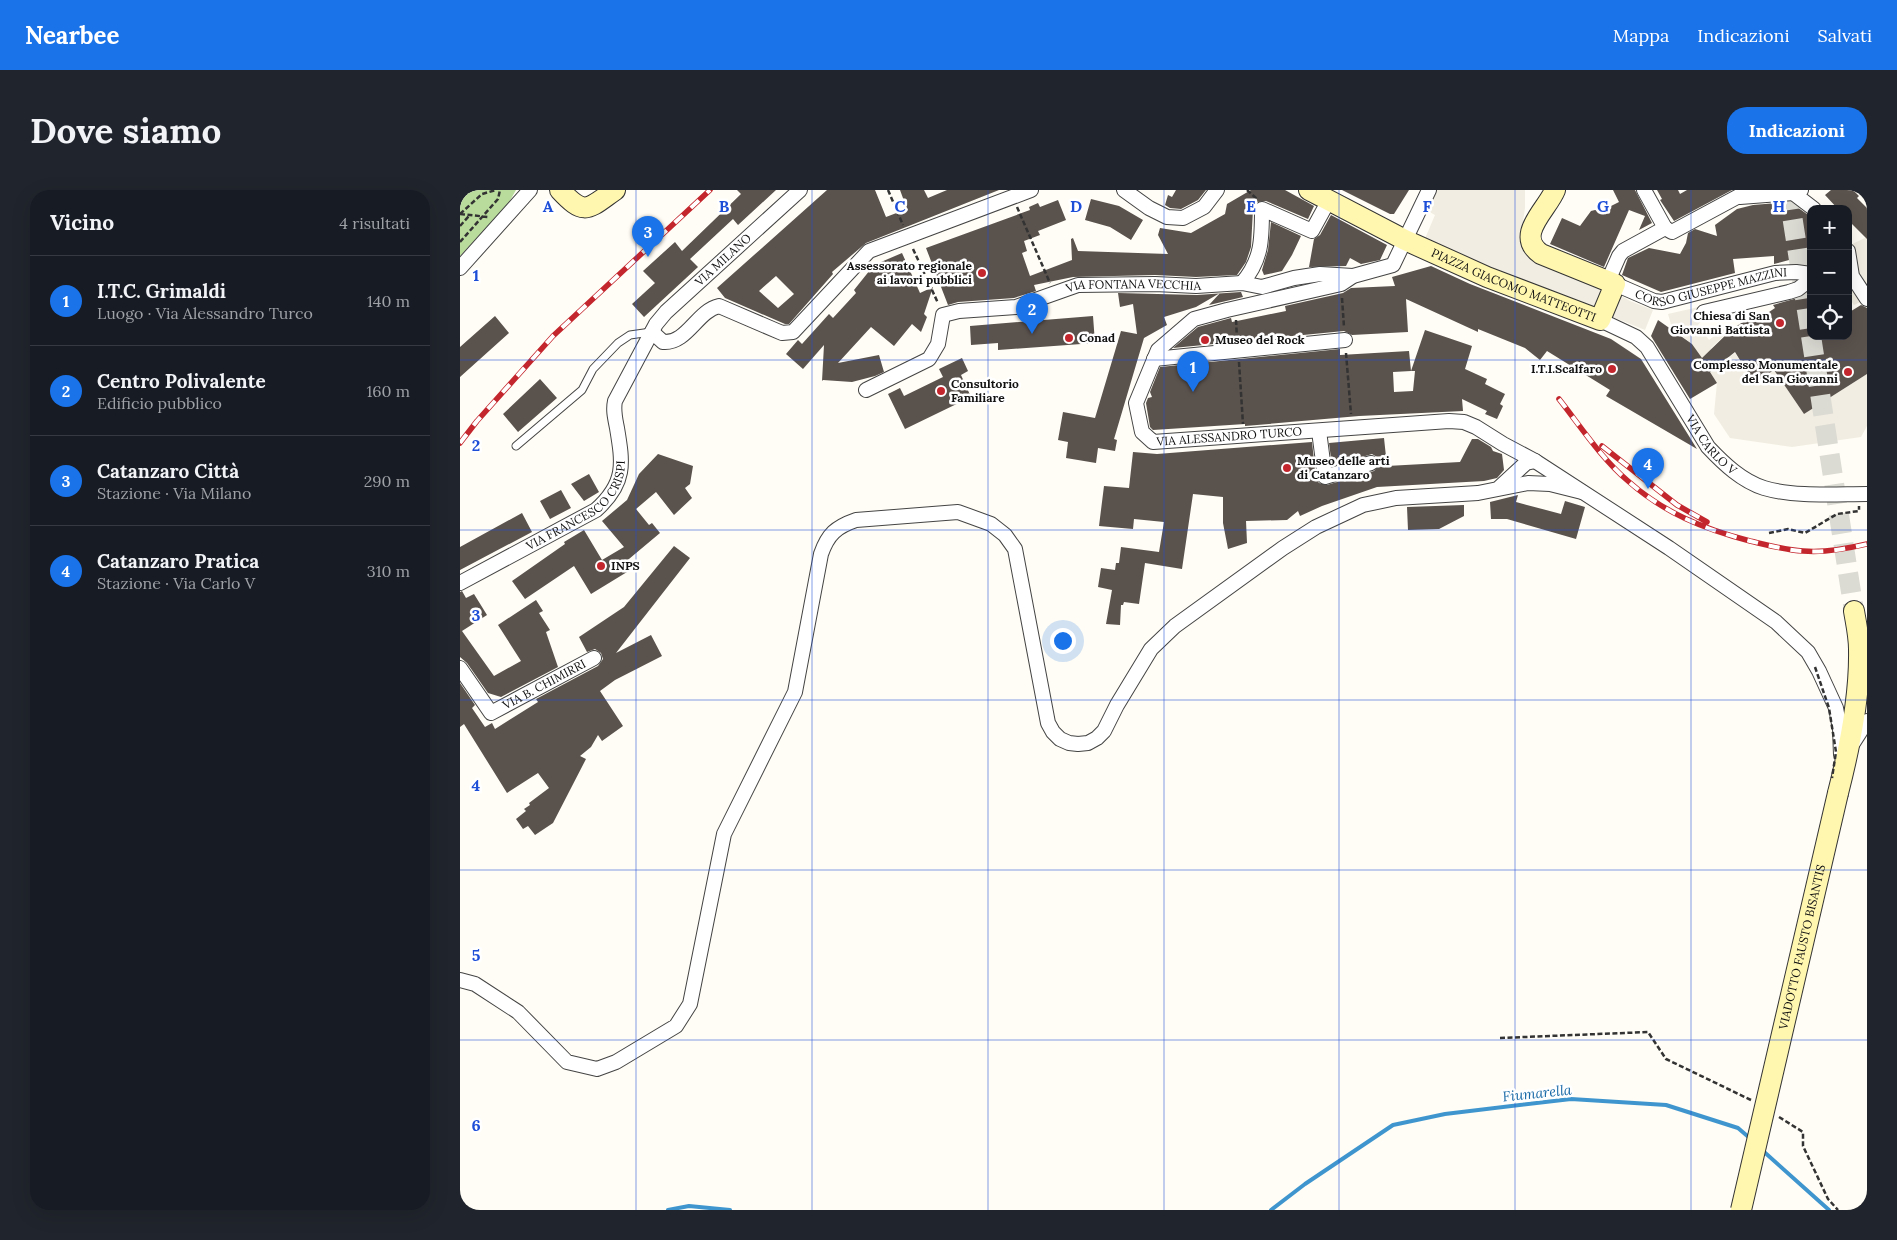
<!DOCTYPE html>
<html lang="it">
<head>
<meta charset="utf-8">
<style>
	:root { --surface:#171b24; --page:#20242c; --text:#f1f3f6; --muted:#9ea1a6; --line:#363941; --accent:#1a73e8 }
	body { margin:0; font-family:Lora,serif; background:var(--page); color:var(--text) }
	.controls { position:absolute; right:15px; top:15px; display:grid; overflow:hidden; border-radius:10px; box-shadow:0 5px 20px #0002 }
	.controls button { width:45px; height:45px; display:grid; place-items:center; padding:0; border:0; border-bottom:1px solid var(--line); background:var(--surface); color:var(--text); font:25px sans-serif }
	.you { position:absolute; left:602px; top:450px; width:18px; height:18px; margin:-12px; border:4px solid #fff; border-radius:50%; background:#1a73e8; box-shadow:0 0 0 8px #1a73e833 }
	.badge { display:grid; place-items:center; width:32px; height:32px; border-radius:50%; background:var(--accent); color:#fff; font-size:16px; font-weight:700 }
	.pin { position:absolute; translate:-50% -41px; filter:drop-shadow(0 1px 2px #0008) }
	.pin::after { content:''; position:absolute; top:26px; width:18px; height:15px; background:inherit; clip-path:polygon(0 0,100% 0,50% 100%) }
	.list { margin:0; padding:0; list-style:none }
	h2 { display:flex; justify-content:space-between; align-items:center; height:65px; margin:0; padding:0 20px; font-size:21px }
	h2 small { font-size:16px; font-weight:400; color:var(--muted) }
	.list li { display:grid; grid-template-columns:32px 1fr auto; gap:15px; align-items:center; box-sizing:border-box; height:90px; padding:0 20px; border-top:1px solid var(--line) }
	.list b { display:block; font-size:19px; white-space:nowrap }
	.list p { margin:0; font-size:16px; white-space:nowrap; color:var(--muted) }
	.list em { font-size:16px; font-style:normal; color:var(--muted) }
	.icon { flex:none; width:28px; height:28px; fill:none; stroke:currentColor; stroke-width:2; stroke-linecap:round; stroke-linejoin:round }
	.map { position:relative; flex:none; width:1407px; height:1020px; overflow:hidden; border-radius:20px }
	header { display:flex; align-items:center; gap:30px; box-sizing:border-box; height:70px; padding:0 25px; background:var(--accent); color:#fff }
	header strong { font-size:24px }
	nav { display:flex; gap:28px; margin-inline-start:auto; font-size:18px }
	.intro { display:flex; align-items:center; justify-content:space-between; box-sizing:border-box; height:120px; padding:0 30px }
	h1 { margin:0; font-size:35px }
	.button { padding:12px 22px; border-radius:20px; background:var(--accent); color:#fff; font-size:18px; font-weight:700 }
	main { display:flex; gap:30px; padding:0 30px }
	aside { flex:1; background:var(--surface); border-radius:20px; box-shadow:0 5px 20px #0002 }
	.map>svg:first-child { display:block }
</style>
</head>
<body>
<header>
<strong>Nearbee</strong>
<nav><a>Mappa</a><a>Indicazioni</a><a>Salvati</a></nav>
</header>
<div class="intro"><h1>Dove siamo</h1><a class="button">Indicazioni</a></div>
<main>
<aside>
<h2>Vicino<small>4 risultati</small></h2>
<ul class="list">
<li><span class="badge">1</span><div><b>I.T.C. Grimaldi</b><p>Luogo · Via Alessandro Turco</p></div><em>140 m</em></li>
<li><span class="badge">2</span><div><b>Centro Polivalente</b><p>Edificio pubblico</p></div><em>160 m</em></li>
<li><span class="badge">3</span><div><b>Catanzaro Città</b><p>Stazione · Via Milano</p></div><em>290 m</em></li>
<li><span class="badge">4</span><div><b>Catanzaro Pratica</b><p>Stazione · Via Carlo V</p></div><em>310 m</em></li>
</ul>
</aside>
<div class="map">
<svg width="1407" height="1020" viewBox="0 0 1407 1020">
	<rect width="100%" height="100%" fill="#fffdf5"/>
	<!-- forest -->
	<path fill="#b9dc9c" d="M7 0H56L47 16 0 66V11Z"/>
	<!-- plaza -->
	<path fill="#f1ede2" d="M976 0H1065V18L1062 38 1063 48 1170 111 1193 120 1185 140 964 51 975 25 966 20Z
		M1407 47V109L1394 115 1388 106V56Z
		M1243 116 1245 126 1238 135 1249 150 1264 139 1267 143 1251 158 1262 172 1275 163 1294 193 1314 180 1344 224 1407 184V236L1401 247 1332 257 1270 248 1254 224 1257 193 1232 154 1212 138 1208 124Z"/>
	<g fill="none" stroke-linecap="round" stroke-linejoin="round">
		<!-- stream -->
		<path stroke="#3f96cf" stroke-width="4" d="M1302 960 1369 1020
			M208 1020 229 1016 270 1020
			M811 1020 845 994 933 935 985 924 1111 909 1206 915 1278 938 1292 950"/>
	</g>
	<!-- building -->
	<path fill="#5a524d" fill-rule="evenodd" d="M277 0H316L278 35 273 29 230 69 238 77 184 127 172 114 195 93 183 81 215 52 222 61 281 4Z
		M367 0H415L426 27 447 19 440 0H464L468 8 487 0H539L406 53 372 82 373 84 329 134H325L265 108 257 98ZM316 86 334 104 318 118 299 101Z
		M716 0H746L738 10 721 19 710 18 705 15 708 5 712 7Z
		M791 0H825L854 16 848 29 806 11 797 12 793 19 791 57 786 72 777 85 736 87 695 85 613 87 574 95 576 101 554 108 498 112 488 115 466 58 570 20 569 17 578 13 580 17 598 10 606 30 578 41 580 45 564 51 567 61 562 63 570 86 612 70 611 49 613 48 618 61 708 64 698 45 700 38 731 43 765 24 767 14Z
		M882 0H949L934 24H930Z
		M1153 0H1175L1192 33 1179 40 1185 26 1169 20 1144 77 1090 54 1102 28 1120 36 1131 21 1135 20 1141 21 1159 12Z
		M1197 0H1218L1220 4 1227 0H1272L1214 31 1200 10 1202 9Z
		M1371 0H1393L1399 6 1397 8 1407 18V49L1388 30V19H1378L1365 5Z
		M631 9 659 16 683 30 671 50 650 37 625 30Z
		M1330 12 1351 27V64L1314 74V66L1273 69 1275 83 1201 102 1162 85 1168 68 1189 58 1220 64 1226 53 1228 43 1235 39 1257 46 1255 35 1277 19 1293 15Z
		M871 25 927 55 920 70 901 74 890 68 886 76 849 77 854 49 860 45Z
		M811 32 841 46 832 65 822 81 804 85 802 80 808 60Z
		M442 63 460 103 473 97 464 124 467 127 461 142 452 134 434 156 411 137 378 173 419 165 424 182 415 186 392 192 363 190 362 191 364 155 343 179 326 164 338 150 342 154 369 124 373 128 396 103 394 100 414 75Z
		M971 76 1010 94 1151 149 1181 169 1237 259 1146 206 1150 200 1087 161 1080 170 1065 158 1018 139V142L946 109 948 142 892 145 884 141 713 158 738 137 771 128 772 132 826 121 825 116 883 103 891 98 935 96 932 87Z
		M1351 100V146H1388V123L1401 115 1407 118V184L1344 224 1314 180 1294 193 1275 162 1250 182 1257 193 1230 209 1191 146 1198 130 1232 154 1242 168 1272 139 1294 125 1297 130 1315 118 1313 115 1341 107Z
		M781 102 783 107 749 115 760 103 736 117 704 127 707 135 684 148 654 249 657 250 655 261 638 258 636 273 606 268 608 252 598 250 603 222 635 228 661 141 677 144 673 114 660 117 658 103 737 105Z
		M35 126 49 143 0 187V157Z
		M633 126 635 153 538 160V153L511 155 510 136Z
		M965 140 1012 156 1005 179 1027 189 1025 194 1045 204 1040 214 1043 216 1037 229 1025 224 1027 221 1002 209 1003 221 899 226 785 236V234L693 240 690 237 686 213 688 208 692 207 690 202 700 177 880 159V165L949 161 951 181 933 182 934 202 953 201 955 181H951Z
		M502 168 508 181 501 185 511 207 445 239 428 204 440 198 444 206 483 187 479 179Z
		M80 189 97 208 58 242 43 224Z
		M924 248 927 276 1000 272 1012 249H1018L1031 257 1033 261 1042 264 1044 280 1037 288 1024 291 917 297 862 316 840 326 838 321 827 330 786 331 787 353 768 359 763 333V307L733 304 722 379 685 373 679 414 664 412 663 415H661L660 435 646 434 652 400 638 397 641 378 655 380 656 373H659L661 357 699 362 704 332 674 329 673 339 639 336 644 296 669 298 673 262 697 264 852 252 856 289 859 293 867 295 914 281 920 274 917 267 912 264 872 276 869 253Z
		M198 264 233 276 230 294 225 298 232 308 214 325 196 302 176 319 189 335 192 333 200 343 163 374 167 382 131 404 114 376 65 409 52 391 105 354 104 352 124 340 142 370 164 357 142 331 167 310 179 284Z
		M129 284 139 302 124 311 111 294Z
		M101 300 111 318 90 329 80 311Z
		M1058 305 1056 312 1101 324 1105 311 1125 317 1116 349 1047 329H1031L1030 312Z
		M1004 315V326L979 339 948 340 947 317Z
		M62 323 72 342 0 380V357Z
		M214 356 230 368 156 463 191 445 202 466 155 490 140 501 163 536 142 551 138 545 131 557 120 566 126 569 93 633 75 645 68 636 63 639 56 629 66 621 64 619 70 615 69 613 89 598 78 583 47 603 4 534 0 537V493L15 515 12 518 25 537 32 533 35 539 78 512 76 509 138 476 143 469 141 463 135 459 127 462 119 447 164 417Z
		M2 401 6 408 14 404 27 425 2 441 34 486 61 471 38 435 76 410 83 421 79 423 90 440 86 442 98 477 41 507 28 503 7 473 0 467V402Z"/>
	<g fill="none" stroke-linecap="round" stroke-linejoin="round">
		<!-- secondary-tunnel -->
		<path stroke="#dbdad3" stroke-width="20" stroke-dasharray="20 10" stroke-linecap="butt" d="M1328 0 1351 146
			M1351 146 1394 421"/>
		<defs>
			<path id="lane" d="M56 256 122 200 133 179 158 153 170 145 191 142"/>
			<g id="street">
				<path d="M664 0 689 18 707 27 723 28 744 17 757 0"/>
				<path id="s1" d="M969 0 933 75 893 86 881 94 767 120 734 129 698 160 676 213 682 242 693 252 989 231 1004 232 1016 237 1043 254 1075 271 1209 358 1316 432 1348 462 1359 481 1376 518 1380 539 1381 565"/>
				<path d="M1184 0 1205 38"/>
				<path d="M1331 0 1333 3 1354 19"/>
				<path d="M1280 7 1333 3 1341 0"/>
				<path d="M1205 38 1212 42 1290 0"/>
				<path d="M1388 61 1392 86 1407 109"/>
				<path d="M0 78 70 0"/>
				<path d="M1148 91 1159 66 1163 61 1205 38"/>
				<path d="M782 93C802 70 802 49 802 19L852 41 869 10"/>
				<path id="s2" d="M1155 94 1194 111 1202 112 1315 83 1336 82 1351 84"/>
				<path d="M1244 122 1329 102 1338 99 1351 89"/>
				<path id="s3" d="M1140 130 1176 147 1187 157 1248 257C1264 274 1282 291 1304 298 1334 307 1375 304 1407 304"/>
				<path d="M192 142 203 152C227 154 237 121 259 116L322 143 333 142 409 61 571 0"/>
				<path d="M694 169 885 150"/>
				<path id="s4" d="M406 200 469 169 478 154 483 125 499 121 556 117 618 95 695 94 736 96 782 93 802 97 834 88 860 84 893 86"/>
				<path d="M859 241 865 287 911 273"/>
				<path d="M1040 297 1066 273 1075 271"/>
				<path id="s5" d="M0 393 136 320C166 293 163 274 157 238 155 228 153 220 155 211L196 134 206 122 340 0"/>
				<path id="s6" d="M0 478 31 523 134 468"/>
				<path d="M1393 553 1407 531"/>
				<path d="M0 790 15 794 58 822 107 872 137 879 156 872 216 836 230 814 264 644 335 502 361 364C368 344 376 337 396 330L498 322 531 334 545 345 555 359 588 533 593 542 600 549 609 553 618 554 628 553 637 548 644 541 657 515 691 459 715 436 823 358 856 337 903 315 936 308 1018 303 1068 293 1090 294 1122 302"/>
			</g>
			<g id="secondary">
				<path d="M100 0C125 27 128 19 155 0"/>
				<path id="s7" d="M849 0 945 50 1027 87 1140 130 1155 94 1081 64C1054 45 1087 20 1095 0"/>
				<path d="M1378 603C1390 556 1400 507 1399 459 1399 446 1396 433 1394 421"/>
			</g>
		</defs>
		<!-- lane casing -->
		<use href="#lane" stroke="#444" stroke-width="9"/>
		<!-- street casing -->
		<use href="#street" stroke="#444" stroke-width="16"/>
		<!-- secondary casing -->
		<use href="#secondary" stroke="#333" stroke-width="22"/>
		<!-- path -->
		<path stroke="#333" stroke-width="2.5" stroke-dasharray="5 2.5" stroke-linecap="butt" d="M428 0 443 35
			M787 0 797 9
			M557 17 590 93
			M0 24 28 27
			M0 24 22 4 36 0
			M0 36 9 26
			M0 52 38 9 40 0
			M453 59 478 113
			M882 108 884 137
			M776 130 777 149
			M886 163 891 224
			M779 172 783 234
			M1309 343 1328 339 1345 343 1377 324 1399 321V316
			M1040 848 1188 842 1206 869 1291 910
			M1319 927 1343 942V956L1368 1009 1378 1020"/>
		<!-- lane -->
		<use href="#lane" stroke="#fff" stroke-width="7"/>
		<!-- street -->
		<use href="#street" stroke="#fff" stroke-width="14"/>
		<!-- secondary -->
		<use href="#secondary" stroke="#fff6b0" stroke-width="20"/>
		<defs>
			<path id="rail" d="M1099 209C1121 237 1141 268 1168 291 1204 323 1244 339 1290 351 1307 355 1325 360 1343 361 1364 363 1386 359 1407 354
				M0 253 17 231 93 146 250 0
				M1142 256 1217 315 1247 332"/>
		</defs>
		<!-- rail casing -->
		<use href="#rail" stroke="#c4262e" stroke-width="5.5"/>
		<!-- rail -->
		<use href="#rail" stroke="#fff" stroke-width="4" stroke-dasharray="11" stroke-linecap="butt"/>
		<defs>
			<g id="secondary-bridge">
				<path id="s8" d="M1281 1020 1378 603"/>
			</g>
		</defs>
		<!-- secondary-bridge casing -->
		<use href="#secondary-bridge" stroke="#333" stroke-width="22" stroke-linecap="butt"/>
		<!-- path-bridge -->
		<path stroke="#333" stroke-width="2.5" stroke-dasharray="5 2.5" stroke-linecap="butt" d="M1355 477 1369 518 1376 562 1372 588"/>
		<!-- secondary-bridge -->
		<use href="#secondary-bridge" stroke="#fff6b0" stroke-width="20"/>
	</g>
	<!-- grid -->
	<path fill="none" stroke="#1d4ed8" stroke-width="1" stroke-opacity="0.55" d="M176 0V1020M352 0V1020M528 0V1020M704 0V1020M879 0V1020M1055 0V1020M1231 0V1020M0 170H1407M0 340H1407M0 510H1407M0 680H1407M0 850H1407"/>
	<!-- markers -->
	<g fill="#c4262e" stroke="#fff" stroke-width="2">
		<circle cx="522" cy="83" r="5"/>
		<circle cx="1320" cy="133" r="5"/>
		<circle cx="609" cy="148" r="5"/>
		<circle cx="745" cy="150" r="5"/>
		<circle cx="1152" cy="179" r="5"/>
		<circle cx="1388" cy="182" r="5"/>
		<circle cx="481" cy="201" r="5"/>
		<circle cx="827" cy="278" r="5"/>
		<circle cx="141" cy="376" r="5"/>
	</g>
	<g text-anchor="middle" stroke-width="5" stroke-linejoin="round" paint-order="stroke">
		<!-- street labels -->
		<g font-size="12" fill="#111" stroke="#fff">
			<text dy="4" stroke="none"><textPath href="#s5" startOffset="452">VIA MILANO</textPath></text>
			<text dy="4" stroke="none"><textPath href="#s2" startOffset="101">CORSO GIUSEPPE MAZZINI</textPath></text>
			<text dy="4" stroke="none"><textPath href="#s7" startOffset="226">PIAZZA GIACOMO MATTEOTTI</textPath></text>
			<text dy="4" stroke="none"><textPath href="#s4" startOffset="312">VIA FONTANA VECCHIA</textPath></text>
			<text dy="4" stroke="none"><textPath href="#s1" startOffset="516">VIA ALESSANDRO TURCO</textPath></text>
			<text dy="4" stroke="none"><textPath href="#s3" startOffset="172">VIA CARLO V</textPath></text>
			<text dy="4" stroke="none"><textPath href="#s5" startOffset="144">VIA FRANCESCO CRISPI</textPath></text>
			<text dy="4" stroke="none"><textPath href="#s6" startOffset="115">VIA B. CHIMIRRI</textPath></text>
			<text dy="4" stroke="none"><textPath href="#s8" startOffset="270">VIADOTTO FAUSTO BISANTIS</textPath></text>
		</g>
		<!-- poi labels -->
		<g font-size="12" font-weight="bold" fill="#111" stroke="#fff" text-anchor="start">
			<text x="512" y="80" text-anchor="end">Assessorato regionale<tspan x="512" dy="14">ai lavori pubblici</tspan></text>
			<text x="1310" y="130" text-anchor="end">Chiesa di San<tspan x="1310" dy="14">Giovanni Battista</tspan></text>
			<text x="619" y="152">Conad</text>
			<text x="755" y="154">Museo del Rock</text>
			<text x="1378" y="179" text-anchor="end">Complesso Monumentale<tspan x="1378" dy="14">del San Giovanni</tspan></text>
			<text x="1142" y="183" text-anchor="end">I.T.I.Scalfaro</text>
			<text x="491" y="198">Consultorio<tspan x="491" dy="14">Familiare</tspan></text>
			<text x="837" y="275">Museo delle arti<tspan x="837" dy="14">di Catanzaro</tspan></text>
			<text x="151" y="380">INPS</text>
		</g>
		<!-- water labels -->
		<g font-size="14" font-style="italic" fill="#1768a6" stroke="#fff">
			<text transform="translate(1077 903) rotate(-6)" y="5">Fiumarella</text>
		</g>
	</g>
	<g font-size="16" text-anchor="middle" font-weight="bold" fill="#1d4ed8" stroke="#fff" stroke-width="5" stroke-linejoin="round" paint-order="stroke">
		<text x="88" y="22">A</text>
		<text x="264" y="22">B</text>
		<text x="440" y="22">C</text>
		<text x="616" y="22">D</text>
		<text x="791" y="22">E</text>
		<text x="967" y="22">F</text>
		<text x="1143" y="22">G</text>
		<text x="1319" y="22">H</text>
		<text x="16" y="91">1</text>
		<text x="16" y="261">2</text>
		<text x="16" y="431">3</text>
		<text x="16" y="601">4</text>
		<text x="16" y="771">5</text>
		<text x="16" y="941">6</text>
	</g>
</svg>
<div class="controls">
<button>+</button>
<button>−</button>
<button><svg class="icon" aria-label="locate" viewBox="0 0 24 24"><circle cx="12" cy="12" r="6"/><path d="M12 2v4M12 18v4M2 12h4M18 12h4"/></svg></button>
</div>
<div class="you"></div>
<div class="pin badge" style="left:733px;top:202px">1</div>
<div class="pin badge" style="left:572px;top:144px">2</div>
<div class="pin badge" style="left:188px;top:67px">3</div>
<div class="pin badge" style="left:1188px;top:299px">4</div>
</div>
</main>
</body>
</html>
